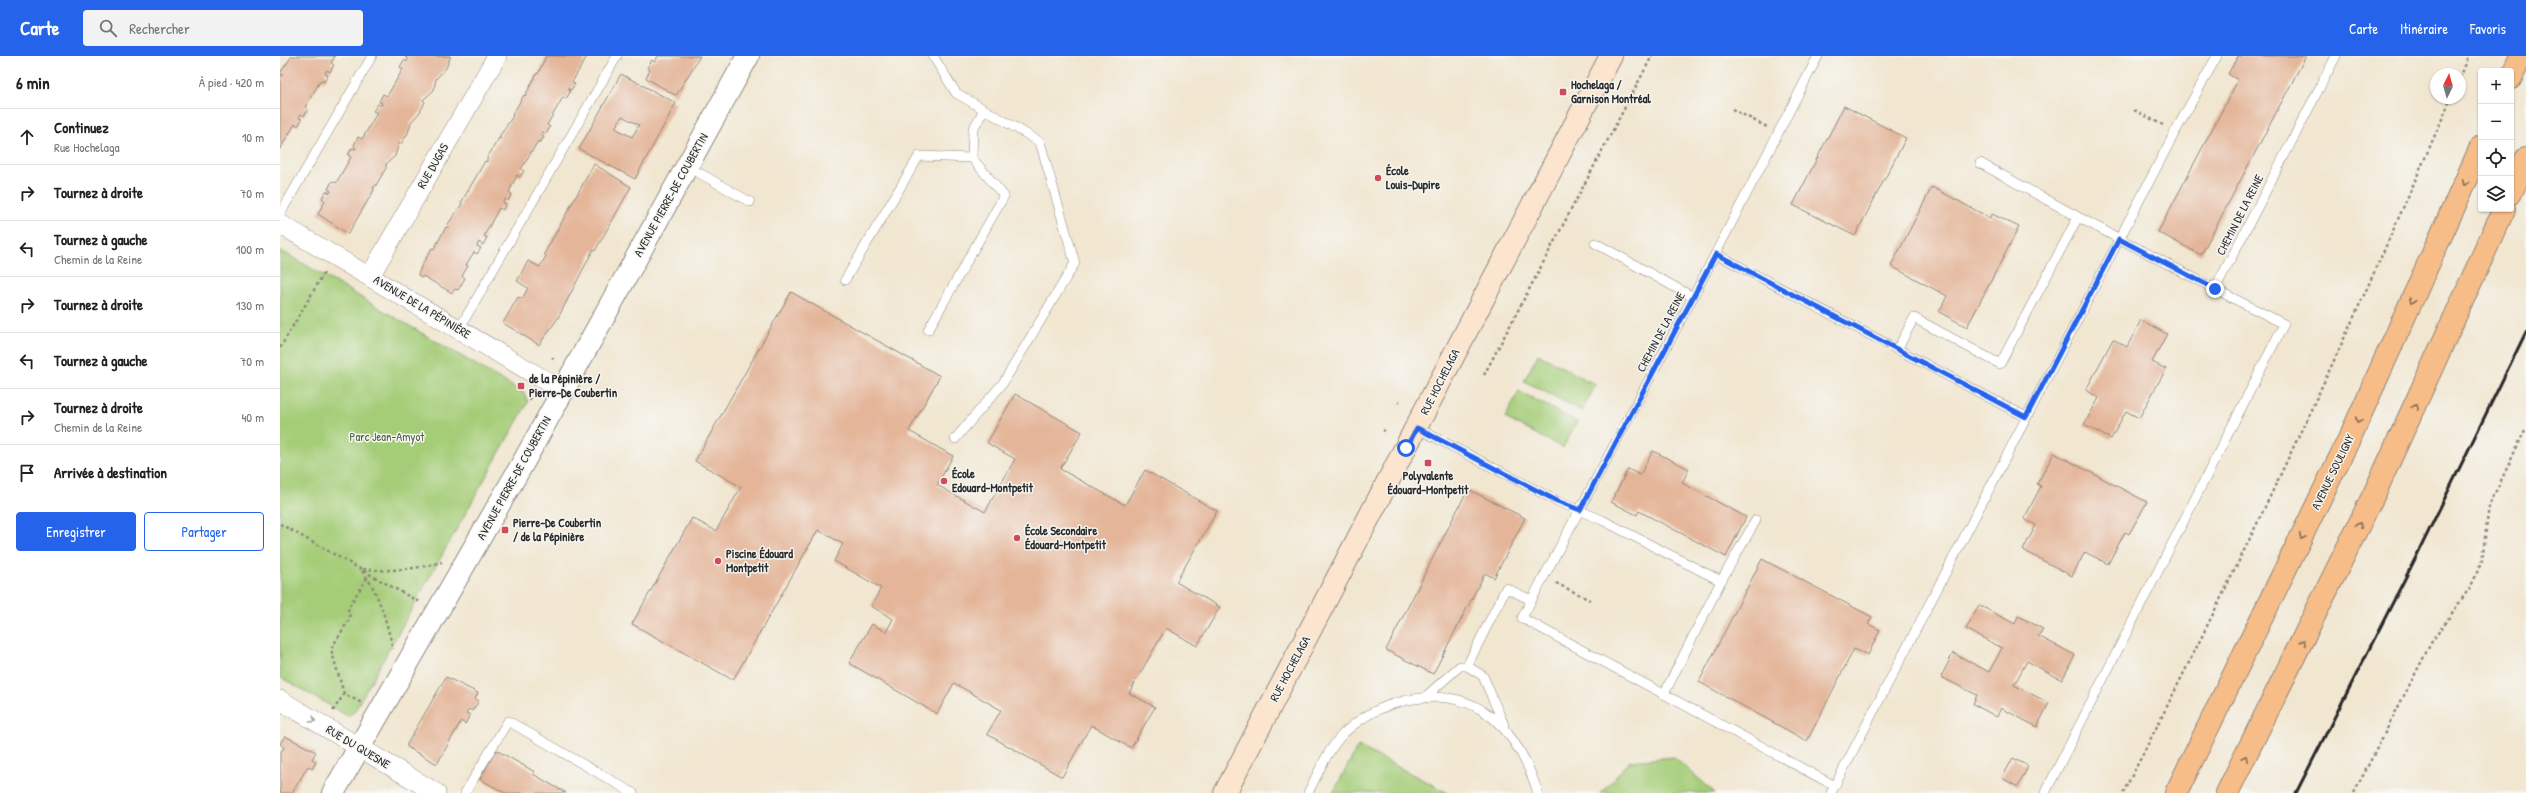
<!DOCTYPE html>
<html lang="fr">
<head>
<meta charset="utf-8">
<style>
	:root { --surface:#fff; --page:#f2f2f2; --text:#202124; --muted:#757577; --line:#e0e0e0; --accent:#2563eb }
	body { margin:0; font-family:"Patrick Hand",sans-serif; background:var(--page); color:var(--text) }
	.controls { position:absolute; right:12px; top:12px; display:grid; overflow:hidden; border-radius:4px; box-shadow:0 1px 3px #0004 }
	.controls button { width:36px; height:36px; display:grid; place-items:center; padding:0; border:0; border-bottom:1px solid var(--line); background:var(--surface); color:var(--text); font:20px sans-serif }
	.compass { position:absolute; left:2150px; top:12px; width:36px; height:36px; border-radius:50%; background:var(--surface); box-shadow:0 1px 3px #0004; rotate:5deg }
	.stop { position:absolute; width:12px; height:12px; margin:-9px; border:3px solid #2563eb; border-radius:50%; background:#fff }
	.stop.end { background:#2563eb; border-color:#fff; box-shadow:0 1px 4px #0008 }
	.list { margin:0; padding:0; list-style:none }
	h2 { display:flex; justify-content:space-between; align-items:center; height:52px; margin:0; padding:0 16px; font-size:17px }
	h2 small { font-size:13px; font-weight:400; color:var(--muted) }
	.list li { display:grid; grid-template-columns:26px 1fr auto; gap:12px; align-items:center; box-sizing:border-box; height:56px; padding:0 16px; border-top:1px solid var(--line) }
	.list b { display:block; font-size:15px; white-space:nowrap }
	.list p { margin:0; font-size:13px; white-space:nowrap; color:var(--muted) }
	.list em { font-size:13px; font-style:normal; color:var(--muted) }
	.actions { display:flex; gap:8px; padding:12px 16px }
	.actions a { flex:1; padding:9px 0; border:1px solid var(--accent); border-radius:4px; text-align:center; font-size:14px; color:var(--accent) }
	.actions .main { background:var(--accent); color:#fff }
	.icon { flex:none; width:22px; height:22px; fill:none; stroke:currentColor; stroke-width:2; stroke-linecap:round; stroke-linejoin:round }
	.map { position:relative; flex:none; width:2246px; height:737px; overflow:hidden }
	header { display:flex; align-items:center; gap:24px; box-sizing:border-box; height:56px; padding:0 20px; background:var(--accent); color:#fff }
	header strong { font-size:19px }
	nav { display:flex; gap:22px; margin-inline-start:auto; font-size:14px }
	.search { width:280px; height:36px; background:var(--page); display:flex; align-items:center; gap:10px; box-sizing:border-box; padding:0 14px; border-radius:4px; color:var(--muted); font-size:15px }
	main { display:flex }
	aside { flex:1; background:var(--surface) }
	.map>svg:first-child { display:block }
</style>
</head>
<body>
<header>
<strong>Carte</strong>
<div class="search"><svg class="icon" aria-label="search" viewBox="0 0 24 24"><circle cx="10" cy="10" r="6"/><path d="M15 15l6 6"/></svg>Rechercher</div>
<nav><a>Carte</a><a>Itinéraire</a><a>Favoris</a></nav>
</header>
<main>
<aside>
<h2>6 min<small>À pied · 420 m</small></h2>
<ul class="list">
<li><svg class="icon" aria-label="ahead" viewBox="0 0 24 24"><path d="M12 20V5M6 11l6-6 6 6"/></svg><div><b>Continuez</b><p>Rue Hochelaga</p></div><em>10 m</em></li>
<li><svg class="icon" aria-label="right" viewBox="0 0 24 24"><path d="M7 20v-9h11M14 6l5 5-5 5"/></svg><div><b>Tournez à droite</b></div><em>70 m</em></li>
<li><svg class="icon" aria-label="left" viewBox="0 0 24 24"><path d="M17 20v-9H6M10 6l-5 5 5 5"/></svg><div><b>Tournez à gauche</b><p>Chemin de la Reine</p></div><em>100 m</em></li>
<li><svg class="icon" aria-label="right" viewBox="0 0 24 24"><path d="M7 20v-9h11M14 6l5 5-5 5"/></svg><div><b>Tournez à droite</b></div><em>130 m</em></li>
<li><svg class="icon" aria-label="left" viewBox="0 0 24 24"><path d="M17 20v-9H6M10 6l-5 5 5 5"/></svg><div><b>Tournez à gauche</b></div><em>70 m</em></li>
<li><svg class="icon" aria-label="right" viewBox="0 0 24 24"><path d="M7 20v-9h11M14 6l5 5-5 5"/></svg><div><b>Tournez à droite</b><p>Chemin de la Reine</p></div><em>40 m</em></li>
<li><svg class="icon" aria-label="arrive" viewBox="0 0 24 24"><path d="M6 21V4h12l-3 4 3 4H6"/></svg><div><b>Arrivée à destination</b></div></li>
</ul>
<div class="actions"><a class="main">Enregistrer</a><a>Partager</a></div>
</aside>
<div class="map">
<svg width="2246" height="737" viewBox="0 0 2246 737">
	<rect width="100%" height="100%" fill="#f6f6f2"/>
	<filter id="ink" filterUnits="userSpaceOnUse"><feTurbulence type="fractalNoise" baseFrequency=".025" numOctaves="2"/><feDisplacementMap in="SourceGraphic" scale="8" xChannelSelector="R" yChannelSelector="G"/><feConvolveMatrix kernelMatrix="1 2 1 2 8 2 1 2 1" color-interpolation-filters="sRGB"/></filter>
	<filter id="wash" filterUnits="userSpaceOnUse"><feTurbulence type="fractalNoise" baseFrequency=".012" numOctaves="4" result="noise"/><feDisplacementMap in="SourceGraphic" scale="16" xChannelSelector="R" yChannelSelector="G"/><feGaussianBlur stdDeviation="0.9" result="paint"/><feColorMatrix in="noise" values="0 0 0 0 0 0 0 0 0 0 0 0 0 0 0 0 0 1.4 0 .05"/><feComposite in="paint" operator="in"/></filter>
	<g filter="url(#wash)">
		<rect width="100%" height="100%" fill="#f1e6d0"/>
		<!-- green -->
		<path fill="#a5cd78" stroke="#687c52" d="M0 194 244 337 248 346 74 656 68 660 0 621Z
			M1258 298 1316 329 1302 355 1244 325Z
			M1239 335 1297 366 1283 392 1225 362Z
			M1078 690 1168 737H1053Z
			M1394 701 1435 737H1321L1350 705Z"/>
		<g id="blocks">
			<!-- building -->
			<path fill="#e4b599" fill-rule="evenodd" d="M12 0H55L51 7 54 9 50 16 47 14 45 17 48 19 44 26 41 24 25 51 28 53 24 60 21 58 19 62 22 63 18 70 15 68 0 93V21L3 19 0 17Z
				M124 0H170V2L166 12 156 23 154 34 143 44 145 46 140 56 131 66 128 77 121 88 119 87 115 100 106 108V112L95 131H93L94 134 68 178 38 158 45 145 42 142 46 135 50 137 51 135 48 133 52 125 56 127 71 101 68 99 72 92 76 93 74 89 78 81 82 83 97 57 93 55 98 48 101 50 102 47 99 46 103 38 107 40 123 13 120 11 124 4 127 6 128 3Z
				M266 0H307L292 26 295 28 291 34 288 32 290 36 286 43 283 41 267 69 270 71 266 78 263 76 261 79 264 81 260 87 258 85 241 113 244 115 240 121 237 119 229 136 232 138 228 145 225 143 223 146 226 148 223 154 219 152 204 180 207 181 203 189 199 186 197 190 201 192 197 198 194 196 186 209 188 210 182 220 185 222 178 234 175 233 172 237 143 220 142 222 138 219 141 211 152 192 154 193 166 171H169L168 168 182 148 181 147 205 105 207 106V102L219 82 221 83 219 81 233 60 232 59 244 39 245 40 257 17 258 18Z
				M378 0H420L397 38 395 39 366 22 370 14 367 12 372 4 375 6Z
				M1958 0H2026L1921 199 1878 176 1958 24 1948 18Z
				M341 18 396 47 355 123 299 93ZM342 60 359 69 352 81 335 72Z
				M1564 50 1626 82 1575 180 1513 149Z
				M314 108 351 131 315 195 313 194 278 262 259 289 223 267 238 241 242 243 248 232 237 225 248 205 260 211 266 200 264 198Z
				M1652 131 1710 162 1712 158 1739 171 1687 271 1659 256 1667 240 1611 210Z
				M511 236 660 320 629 375 673 400 657 429 705 456 735 403 707 387 735 338 802 376 780 413 845 449 865 414 937 455 896 526 940 551 917 590 886 572 849 637 875 651 851 692 811 669 782 721 707 678 721 654 674 627 657 658 569 607 592 568 606 576 613 563 591 550 601 532 554 505 563 488 538 474 453 624 352 568 412 462 436 475 461 431 415 405Z
				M1861 264 1887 278 1872 306 1886 313 1859 362 1846 355 1831 383 1804 369 1819 342 1806 334 1833 283 1847 291Z
				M1373 395 1409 413 1402 427 1466 461 1446 501 1359 455 1357 459 1331 446 1348 413 1360 419Z
				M1774 397 1867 446 1849 478 1845 476 1828 508 1805 496 1792 520 1743 494 1756 469 1744 463 1761 430 1757 428Z
				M1188 433 1245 462 1214 522 1205 517 1153 618 1106 594Z
				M1482 503 1592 561 1588 568 1600 574 1588 599 1574 593 1527 685 1419 626Z
				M1699 549 1735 568 1738 560 1763 573 1758 580 1795 599 1782 624 1747 605 1734 629 1769 647 1757 671 1721 652 1717 661 1693 648 1697 639 1661 621 1673 597 1709 616 1722 592 1686 573Z
				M166 621 198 637 195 643 199 645 192 655 189 653 186 657 190 659 185 668 181 665 157 708 127 691V688Z
				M5 680 36 696 32 703 36 706 32 713 28 710 12 737H0V698L4 691 0 688Z
				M216 694 255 716 253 718 286 737H225L200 723Z
				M1733 702 1748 710 1738 731 1722 722Z"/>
		</g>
	</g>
	<g filter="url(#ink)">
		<use href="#blocks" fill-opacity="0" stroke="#8e887e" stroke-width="1"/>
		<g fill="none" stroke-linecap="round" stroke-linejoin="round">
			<defs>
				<path id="service" d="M653 0 676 37 760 86 795 207 723 327 675 383
					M1538 0 1413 241 1242 562 1555 730
					M1700 107 1798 161
					M407 110 470 146
					M0 158 92 0
					M1315 187 1413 241
					M1436 198 1746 361
					M565 224 639 100 692 102
					M179 273 337 0
					M648 274 724 140 692 102 693 73 704 54
					M1617 294 1634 262 1720 308 1798 161 1935 233 2056 0
					M1137 372 1277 445 1322 464 1441 525 1384 638
					M1441 525 1476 464
					M1187 610 1226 532 1251 544
					M1145 641 1180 610H1187L1203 620 1224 669
					M185 737 228 665 353 737
					M1028 737C1038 717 1048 693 1064 677 1083 659 1108 647 1134 643 1202 631 1239 678 1258 737
					M1551 737 1895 76 1937 0
					M1765 737 2004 268 1935 233"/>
				<path id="minor" d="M0 168 283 335
					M90 220 217 0
					M0 644 156 737"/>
				<path id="tertiary" d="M53 737 244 405 468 0"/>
				<path id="secondary" d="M945 737C1074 492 1201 245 1331 0"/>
				<path id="trunk" d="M2231 22 2241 0
					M2231 137 2246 103
					M1896 737 2072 377 2201 91
					M1947 737 2096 434 2224 153"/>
			</defs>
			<!-- service casing -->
			<use href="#service" stroke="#8e887e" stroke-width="10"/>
			<!-- minor casing -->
			<use href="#minor" stroke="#8e887e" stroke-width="20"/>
			<!-- tertiary casing -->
			<use href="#tertiary" stroke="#8e887e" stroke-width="24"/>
			<!-- secondary casing -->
			<use href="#secondary" stroke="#8e887e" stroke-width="24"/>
			<!-- trunk casing -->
			<use href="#trunk" stroke="#8e887e" stroke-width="24"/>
			<!-- path -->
			<path stroke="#8e887e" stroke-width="2.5" stroke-dasharray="3 3" stroke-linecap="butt" d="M2180 22 2189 0
				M1452 53 1487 71
				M1854 54 1883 69
				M0 292 44 217
				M273 303V301
				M1204 319 1372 0
				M249 343H251
				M1118 346 1120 347
				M1103 374 1105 375
				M0 468 139 546
				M83 513C110 516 136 513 162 506
				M82 515C100 538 106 565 113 593
				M1276 527 1310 544
				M64 638 51 593 70 562 68 552 87 522
				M53 655 64 638 82 647
				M1843 737C1960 509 2070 277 2171 42
				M2074 737 2151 587 2191 530 2202 505 2209 450 2246 372"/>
			<!-- service -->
			<use href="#service" stroke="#fff" stroke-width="9"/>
			<!-- minor -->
			<use href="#minor" stroke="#fff" stroke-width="19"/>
			<!-- tertiary -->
			<use href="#tertiary" stroke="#fff" stroke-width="22"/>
			<!-- secondary -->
			<use href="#secondary" stroke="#fce5cf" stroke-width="22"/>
			<!-- trunk -->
			<use href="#trunk" stroke="#f7bd88" stroke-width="22"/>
			<!-- rail -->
			<path stroke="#2b2b2b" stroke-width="3" d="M2016 737 2137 499 2246 276"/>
		</g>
		<!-- one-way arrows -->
		<defs><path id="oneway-chevron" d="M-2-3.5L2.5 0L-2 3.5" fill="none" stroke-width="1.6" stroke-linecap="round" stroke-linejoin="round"/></defs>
		<g stroke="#876d55">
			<use href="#oneway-chevron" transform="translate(2185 127) rotate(114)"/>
			<use href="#oneway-chevron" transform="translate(2132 245) rotate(114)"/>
			<use href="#oneway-chevron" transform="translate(2135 351) rotate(-66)"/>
			<use href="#oneway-chevron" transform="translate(2078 364) rotate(115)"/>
			<use href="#oneway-chevron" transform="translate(2079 469) rotate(-64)"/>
			<use href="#oneway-chevron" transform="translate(2022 481) rotate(116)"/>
			<use href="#oneway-chevron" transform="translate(2023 586) rotate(-64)"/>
			<use href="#oneway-chevron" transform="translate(1965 702) rotate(-64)"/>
		</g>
		<use stroke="#a0a0a0" href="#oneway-chevron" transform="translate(33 664) rotate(31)"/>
	</g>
	<g fill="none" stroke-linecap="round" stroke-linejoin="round" filter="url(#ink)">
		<!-- route -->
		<path stroke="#2563eb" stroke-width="5" d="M1126 392 1137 372 1277 445 1300 454 1436 198 1746 361 1839 183 1935 233"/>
	</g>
	<!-- markers -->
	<g fill="#d1495b" stroke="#f6f6f2" stroke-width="1.5">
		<rect x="1279" y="32" width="8" height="8" rx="2"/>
		<circle cx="1098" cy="122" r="4"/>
		<rect x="237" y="326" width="8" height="8" rx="2"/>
		<rect x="1144" y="403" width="8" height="8" rx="2"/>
		<circle cx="664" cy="425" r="4"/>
		<rect x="221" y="470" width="8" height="8" rx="2"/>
		<circle cx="737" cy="482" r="4"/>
		<circle cx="438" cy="505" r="4"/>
	</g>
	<g text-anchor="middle" stroke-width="3" stroke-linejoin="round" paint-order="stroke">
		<!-- poi labels -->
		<g font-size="12" font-weight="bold" fill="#2b2b2b" stroke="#f6f6f2" text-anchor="start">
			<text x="1291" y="33">Hochelaga /<tspan x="1291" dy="14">Garnison Montréal</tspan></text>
			<text x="1106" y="119">École<tspan x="1106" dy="14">Louis-Dupire</tspan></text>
			<text x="249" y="327">de la Pépinière /<tspan x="249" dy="14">Pierre-De Coubertin</tspan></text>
			<text x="672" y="422">École<tspan x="672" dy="14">Edouard-Montpetit</tspan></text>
			<text x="1148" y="424" text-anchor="middle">Polyvalente<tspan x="1148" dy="14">Édouard-Montpetit</tspan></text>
			<text x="233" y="471">Pierre-De Coubertin<tspan x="233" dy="14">/ de la Pépinière</tspan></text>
			<text x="745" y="479">École Secondaire<tspan x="745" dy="14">Édouard-Montpetit</tspan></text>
			<text x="446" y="502">Piscine Édouard<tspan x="446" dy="14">Montpetit</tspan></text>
		</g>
		<!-- street labels -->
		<g font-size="12" fill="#2b2b2b" stroke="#f6f6f2">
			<text transform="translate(153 110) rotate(-60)" y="4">RUE DUGAS</text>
			<text transform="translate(391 139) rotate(-61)" y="4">AVENUE PIERRE-DE COUBERTIN</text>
			<text transform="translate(1960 159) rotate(-63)" y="4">CHEMIN DE LA REINE</text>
			<text transform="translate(142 251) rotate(31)" y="4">AVENUE DE LA PÉPINIÈRE</text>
			<text transform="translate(1381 276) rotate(-62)" y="4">CHEMIN DE LA REINE</text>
			<text transform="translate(1160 326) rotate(-63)" y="4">RUE HOCHELAGA</text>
			<text transform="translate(2053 416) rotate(-64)" y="4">AVENUE SOULIGNY</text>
			<text transform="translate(234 422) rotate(-61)" y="4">AVENUE PIERRE-DE COUBERTIN</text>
			<text transform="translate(1010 613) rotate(-62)" y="4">RUE HOCHELAGA</text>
			<text transform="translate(78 691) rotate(31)" y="4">RUE DU QUESNE</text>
		</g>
		<!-- park labels -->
		<g font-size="12" fill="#505c42" stroke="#f6f6f2">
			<text x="107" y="385">Parc Jean-Amyot</text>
		</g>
	</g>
</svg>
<div class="controls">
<button>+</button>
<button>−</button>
<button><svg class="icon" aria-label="locate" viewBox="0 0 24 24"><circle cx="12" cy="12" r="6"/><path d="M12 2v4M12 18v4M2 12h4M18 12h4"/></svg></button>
<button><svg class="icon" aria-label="layers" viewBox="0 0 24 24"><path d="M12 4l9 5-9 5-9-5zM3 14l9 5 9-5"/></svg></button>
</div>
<svg class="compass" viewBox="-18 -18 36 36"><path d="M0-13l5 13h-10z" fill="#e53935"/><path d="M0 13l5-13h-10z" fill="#757577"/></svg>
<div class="stop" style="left:1126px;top:392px"></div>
<div class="stop end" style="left:1935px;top:233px"></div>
</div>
</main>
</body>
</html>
